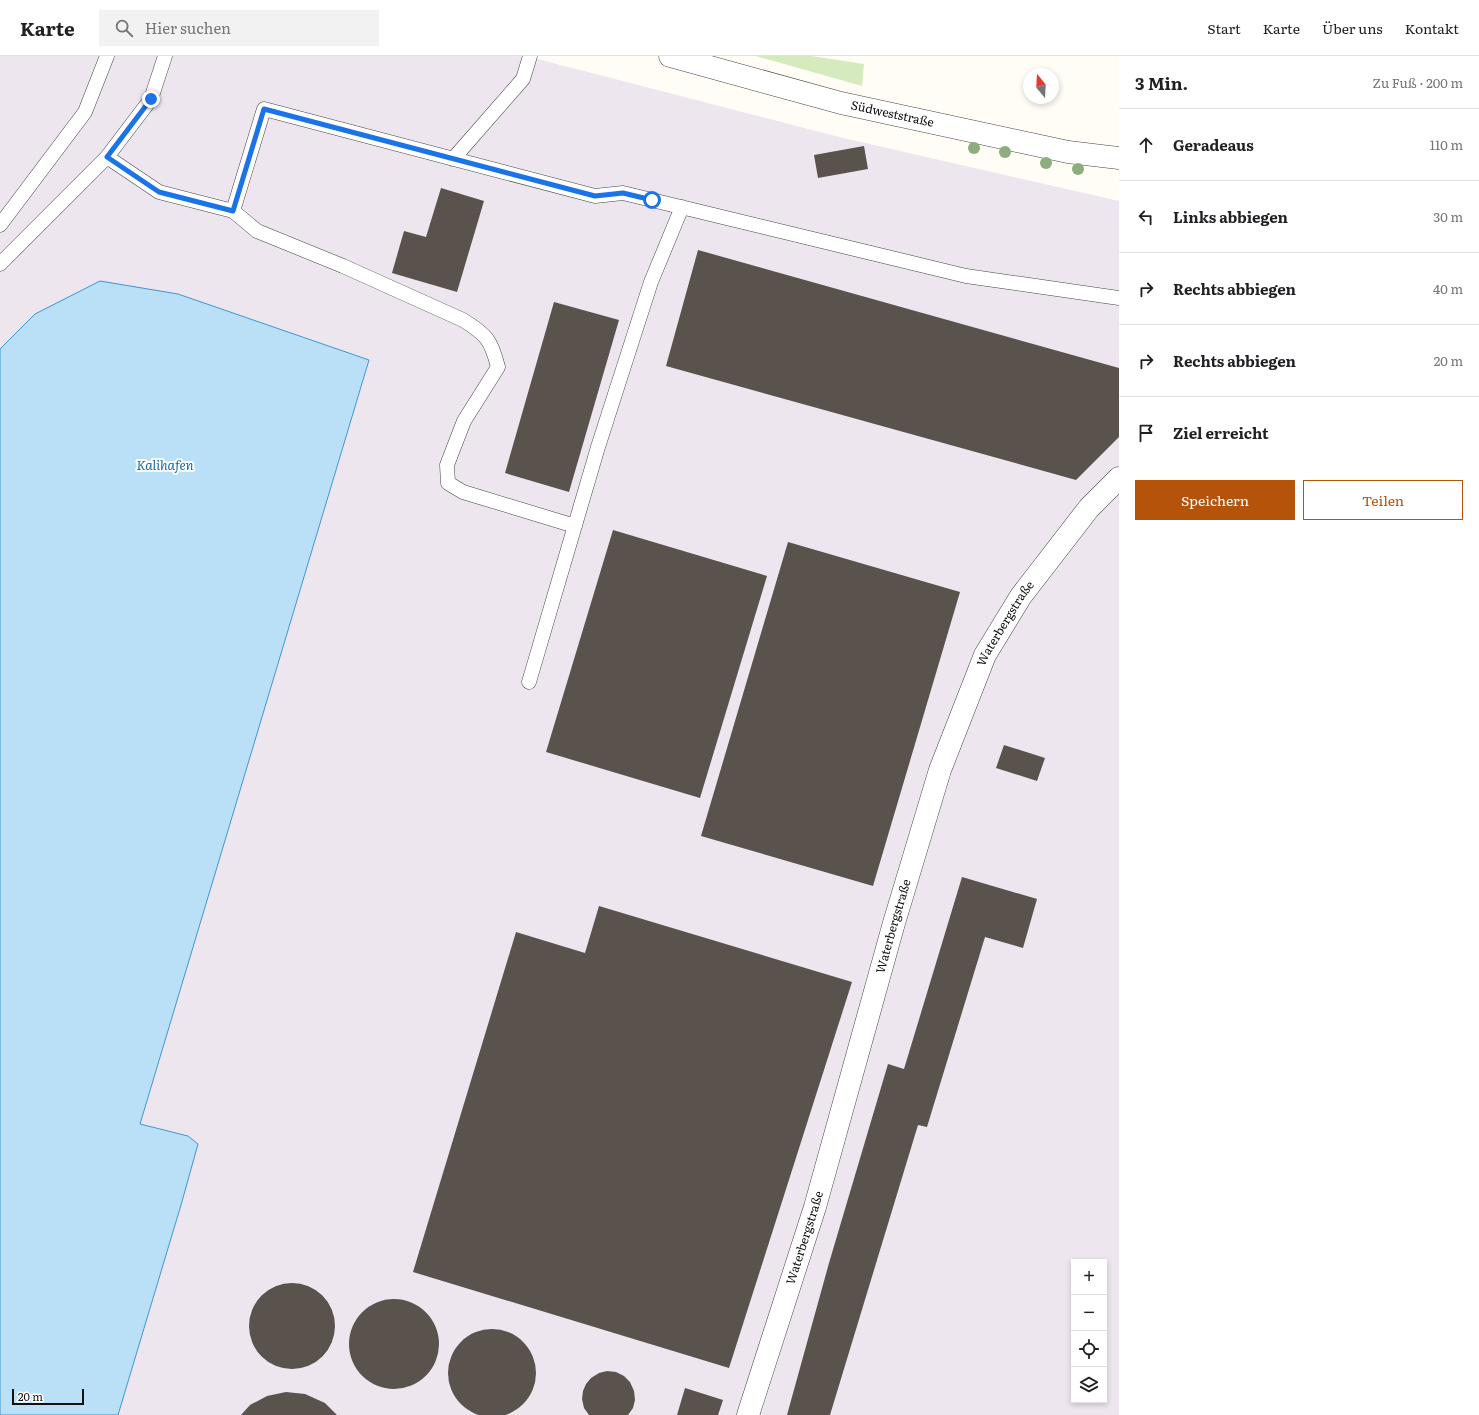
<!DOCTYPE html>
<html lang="de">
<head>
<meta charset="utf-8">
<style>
	:root { --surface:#fff; --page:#f2f2f2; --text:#202124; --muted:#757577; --line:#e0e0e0; --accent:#b45309 }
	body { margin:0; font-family:Literata,serif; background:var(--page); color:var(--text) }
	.controls { position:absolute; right:12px; bottom:12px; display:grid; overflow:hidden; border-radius:0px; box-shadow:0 2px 6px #0003 }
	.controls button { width:36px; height:36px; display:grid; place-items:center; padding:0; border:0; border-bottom:1px solid var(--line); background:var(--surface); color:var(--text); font:20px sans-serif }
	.compass { position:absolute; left:1023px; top:12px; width:36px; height:36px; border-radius:50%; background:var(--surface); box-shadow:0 2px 6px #0003; rotate:342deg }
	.scale { position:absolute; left:12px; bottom:10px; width:72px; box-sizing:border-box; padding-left:4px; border:2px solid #111; border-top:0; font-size:11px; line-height:14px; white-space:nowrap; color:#111; -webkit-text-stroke:3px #fff; paint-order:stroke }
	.stop { position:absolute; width:12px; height:12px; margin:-9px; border:3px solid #1a73e8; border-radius:50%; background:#fff }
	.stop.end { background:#1a73e8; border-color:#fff; box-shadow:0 1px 4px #0008 }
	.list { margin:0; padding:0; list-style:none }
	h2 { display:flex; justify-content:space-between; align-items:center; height:52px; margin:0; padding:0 16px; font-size:17px }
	h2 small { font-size:13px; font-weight:400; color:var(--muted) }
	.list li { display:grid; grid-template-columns:26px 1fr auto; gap:12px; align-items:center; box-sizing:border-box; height:72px; padding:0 16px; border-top:1px solid var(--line) }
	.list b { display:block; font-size:15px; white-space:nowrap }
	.list em { font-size:13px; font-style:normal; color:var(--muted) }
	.actions { display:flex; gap:8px; padding:12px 16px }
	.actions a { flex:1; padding:9px 0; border:1px solid var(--accent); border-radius:0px; text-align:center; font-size:14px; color:var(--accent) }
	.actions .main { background:var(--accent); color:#fff }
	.icon { flex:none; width:22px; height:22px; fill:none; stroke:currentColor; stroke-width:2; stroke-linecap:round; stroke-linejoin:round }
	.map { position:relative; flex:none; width:1119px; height:1359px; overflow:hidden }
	header { display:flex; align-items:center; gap:24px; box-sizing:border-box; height:56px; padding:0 20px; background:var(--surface); border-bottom:1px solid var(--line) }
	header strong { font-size:19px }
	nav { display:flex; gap:22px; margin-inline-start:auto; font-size:14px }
	.search { width:280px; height:36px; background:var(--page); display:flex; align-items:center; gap:10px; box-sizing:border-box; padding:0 14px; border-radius:0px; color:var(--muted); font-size:15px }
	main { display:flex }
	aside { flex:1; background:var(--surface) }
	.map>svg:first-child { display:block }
</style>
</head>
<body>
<header>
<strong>Karte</strong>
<div class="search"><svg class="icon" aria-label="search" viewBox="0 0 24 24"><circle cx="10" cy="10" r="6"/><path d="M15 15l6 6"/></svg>Hier suchen</div>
<nav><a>Start</a><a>Karte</a><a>Über uns</a><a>Kontakt</a></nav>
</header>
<main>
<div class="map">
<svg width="1119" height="1359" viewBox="0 0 1119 1359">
	<rect width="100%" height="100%" fill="#fffdf5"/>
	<!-- industrial -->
	<path fill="#eee6ef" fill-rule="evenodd" d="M0 0H526L839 81 1119 145V1359H118L181 1149 198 1088 188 1080 140 1068 369 304 0 293ZM1074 1206H1104V1344H1074Z"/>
	<!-- green -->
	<path fill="#d5ebbd" d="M756 0H811L864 8 862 30Z"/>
	<!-- water -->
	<path fill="#b9e0f7" stroke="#3f96cf" d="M100 225 178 238 369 304 140 1068 188 1080 198 1088 181 1149 118 1359H0V293L35 258Z"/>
	<!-- building -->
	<path fill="#5a524d" d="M864 90 868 113 818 122 814 99Z
		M441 132 484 145 457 236 392 217 404 175 426 181Z
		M698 194 1119 312V381L1076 424 666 310Z
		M554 246 619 264 569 436 505 417Z
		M613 474 767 520 700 742 546 696Z
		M788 486 960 536 873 830 701 780Z
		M1004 689 1045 702 1037 725 996 712Z
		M962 821 1037 843 1023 892 985 881 927 1071 918 1069 830 1359H787L829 1207 888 1008 904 1013Z
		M599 850 852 926 729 1312 413 1216 516 876 585 897Z
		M249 1270a43 43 0 1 1 86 0a43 43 0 1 1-86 0Z
		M349 1288a45 45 0 1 1 90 0a45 45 0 1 1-90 0Z
		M448 1317a44 44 0 1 1 88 0a44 44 0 1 1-88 0Z
		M607 1315 616 1316 624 1320 630 1326 634 1335 635 1344 633 1352 628 1359H589L584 1352 582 1343 583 1335 586 1328 591 1322 599 1317Z
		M685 1332 723 1344 718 1359H677Z
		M286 1336 305 1338 325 1347 337 1359H241L250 1349 267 1340Z"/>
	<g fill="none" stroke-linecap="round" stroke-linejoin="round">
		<defs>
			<path id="service" d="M107 101 159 136 233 155 264 53 595 140 623 137 966 220 1119 242
				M453 103 523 23 530 0
				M233 155 257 175 343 210 463 264C487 279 491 284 498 311L464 365 447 409 448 427 463 436 575 470
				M0 169 85 56 107 0
				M0 208 107 101 151 43 165 0
				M529 626 598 391 651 226 682 151"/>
			<g id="minor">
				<path id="s1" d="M748 1359 815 1151 894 867 940 714 985 599 1021 540 1089 452 1119 422"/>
			</g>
			<g id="tertiary">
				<path id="s2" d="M670 0 841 47 1068 96 1119 102"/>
			</g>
		</defs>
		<!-- service casing -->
		<use href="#service" stroke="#444" stroke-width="15"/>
		<!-- minor casing -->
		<use href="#minor" stroke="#444" stroke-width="23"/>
		<!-- tertiary casing -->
		<use href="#tertiary" stroke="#444" stroke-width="23"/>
		<!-- service -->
		<use href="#service" stroke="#fff" stroke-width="14"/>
		<!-- minor -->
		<use href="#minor" stroke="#fff" stroke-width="22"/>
		<!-- tertiary -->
		<use href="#tertiary" stroke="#fff" stroke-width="22"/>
	</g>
	<!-- trees -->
	<g fill="#8dad7f">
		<circle cx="974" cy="92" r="6"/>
		<circle cx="1005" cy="96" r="6"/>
		<circle cx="1046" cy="107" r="6"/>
		<circle cx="1078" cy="113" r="6"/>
	</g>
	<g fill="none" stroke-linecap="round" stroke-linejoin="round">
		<!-- route -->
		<path stroke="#1a73e8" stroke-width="5" d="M151 43 107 101 159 136 233 155 264 53 595 140 623 137 652 144"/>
	</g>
	<g text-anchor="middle" stroke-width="4" stroke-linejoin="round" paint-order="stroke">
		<!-- street labels -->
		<g font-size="12" fill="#111" stroke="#fff">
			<text dy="4" stroke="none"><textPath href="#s2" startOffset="230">Südweststraße</textPath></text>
			<text dy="4" stroke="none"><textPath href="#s1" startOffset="834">Waterbergstraße</textPath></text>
			<text dy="4" stroke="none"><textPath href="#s1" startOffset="510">Waterbergstraße</textPath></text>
			<text dy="4" stroke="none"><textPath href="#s1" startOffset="186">Waterbergstraße</textPath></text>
		</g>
		<!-- water labels -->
		<g font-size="13" font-style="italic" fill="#1768a6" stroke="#fff">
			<text x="165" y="414">Kalihafen</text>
		</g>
	</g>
</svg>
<div class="controls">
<button>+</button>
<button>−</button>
<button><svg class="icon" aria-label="locate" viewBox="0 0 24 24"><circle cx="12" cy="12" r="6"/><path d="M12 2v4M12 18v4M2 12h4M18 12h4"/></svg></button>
<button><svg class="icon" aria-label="layers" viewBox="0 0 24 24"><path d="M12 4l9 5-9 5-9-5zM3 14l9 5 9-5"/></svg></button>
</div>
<svg class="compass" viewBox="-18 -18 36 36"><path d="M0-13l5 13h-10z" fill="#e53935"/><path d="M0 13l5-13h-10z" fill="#757577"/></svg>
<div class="scale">20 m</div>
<div class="stop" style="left:652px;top:144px"></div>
<div class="stop end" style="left:151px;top:43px"></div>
</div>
<aside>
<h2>3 Min.<small>Zu Fuß · 200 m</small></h2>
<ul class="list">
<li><svg class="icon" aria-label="ahead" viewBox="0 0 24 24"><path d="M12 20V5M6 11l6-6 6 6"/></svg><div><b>Geradeaus</b></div><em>110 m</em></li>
<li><svg class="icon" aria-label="left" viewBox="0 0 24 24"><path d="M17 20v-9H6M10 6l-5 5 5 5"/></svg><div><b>Links abbiegen</b></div><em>30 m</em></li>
<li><svg class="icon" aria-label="right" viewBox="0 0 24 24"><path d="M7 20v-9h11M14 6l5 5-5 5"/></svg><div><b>Rechts abbiegen</b></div><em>40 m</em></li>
<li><svg class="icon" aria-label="right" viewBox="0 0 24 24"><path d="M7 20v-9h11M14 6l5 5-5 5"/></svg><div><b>Rechts abbiegen</b></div><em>20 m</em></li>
<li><svg class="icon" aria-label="arrive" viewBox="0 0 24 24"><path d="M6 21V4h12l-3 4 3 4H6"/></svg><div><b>Ziel erreicht</b></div></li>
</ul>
<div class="actions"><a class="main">Speichern</a><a>Teilen</a></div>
</aside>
</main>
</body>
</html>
